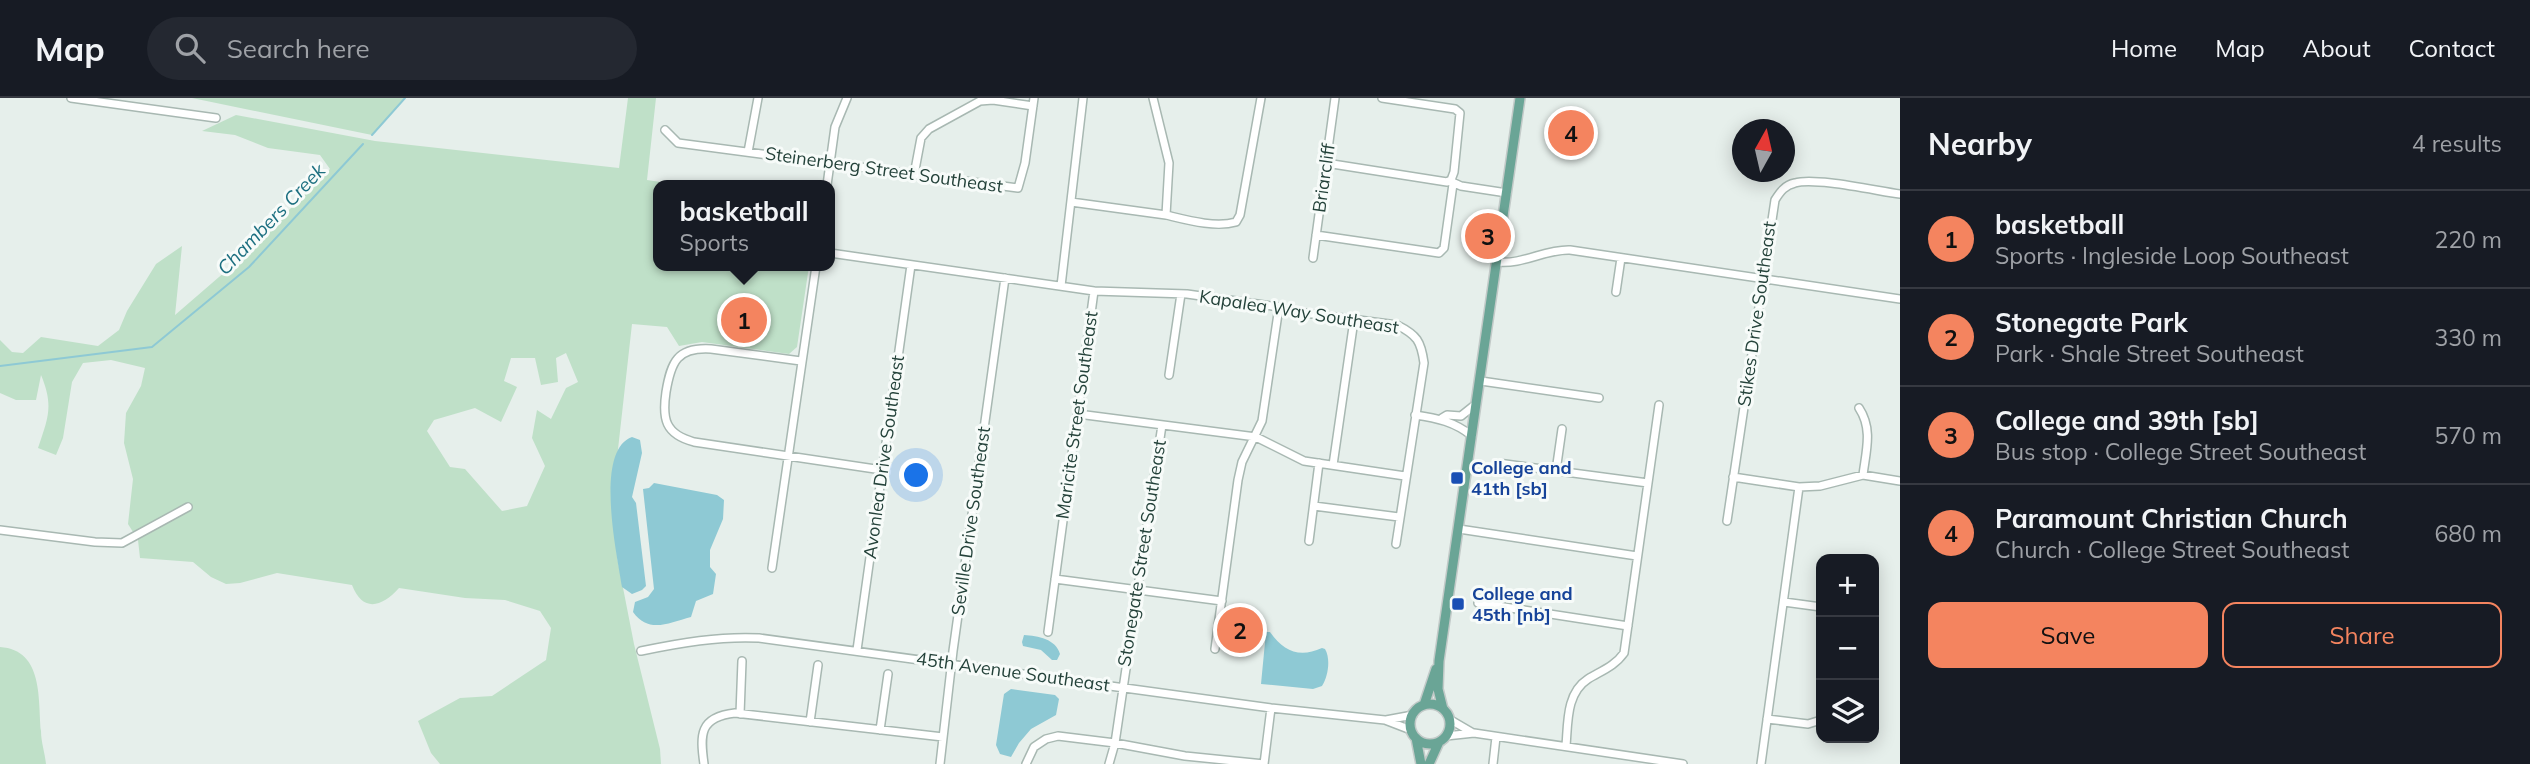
<!DOCTYPE html>
<html lang="en">
<head>
<meta charset="utf-8">
<style>
	:root { --surface:#171b24; --page:#242831; --text:#f1f3f6; --muted:#9ea1a6; --line:#363941; --accent:#f4845f }
	body { margin:0; font-family:Mulish,sans-serif; background:var(--page); color:var(--text) }
	.controls { position:absolute; right:21px; bottom:21px; display:grid; overflow:hidden; border-radius:14px; box-shadow:0 4px 18px #0003 }
	.controls button { width:63px; height:63px; display:grid; place-items:center; padding:0; border:0; border-bottom:2px solid var(--line); background:var(--surface); color:var(--text); font:35px sans-serif }
	.compass { position:absolute; left:1732px; top:21px; width:63px; height:63px; border-radius:50%; background:var(--surface); box-shadow:0 4px 18px #0003; rotate:8deg }
	.you { position:absolute; left:917px; top:378px; width:24px; height:24px; margin:-18px; border:5px solid #fff; border-radius:50%; background:#1a73e8; box-shadow:0 0 0 10px #1a73e833 }
	.badge { display:grid; place-items:center; width:46px; height:46px; border-radius:50%; background:var(--accent); color:#111; font-size:23px; font-weight:700 }
	.pin { position:absolute; translate:-50% -50%; border:4px solid #fff; box-shadow:0 2px 7px #0006 }
	.popup { position:absolute; left:653px; top:82px; width:182px; height:91px; box-sizing:border-box; display:grid; place-content:center; border-radius:14px; background:var(--surface); filter:drop-shadow(0 2px 5px #0005); font-size:23px; white-space:nowrap; color:var(--muted) }
	.popup b { font-size:26px; color:var(--text) }
	.popup::after { content:''; position:absolute; left:50%; top:100%; margin-left:-14px; border:14px solid transparent; border-top-color:var(--surface) }
	.list { margin:0; padding:0; list-style:none }
	h2 { display:flex; justify-content:space-between; align-items:center; height:91px; margin:0; padding:0 28px; font-size:30px }
	h2 small { font-size:23px; font-weight:400; color:var(--muted) }
	.list li { display:grid; grid-template-columns:46px 1fr auto; gap:21px; align-items:center; box-sizing:border-box; height:98px; padding:0 28px; border-top:2px solid var(--line) }
	.list b { display:block; font-size:26px; white-space:nowrap }
	.list p { margin:0; font-size:23px; white-space:nowrap; color:var(--muted) }
	.list em { font-size:23px; font-style:normal; color:var(--muted) }
	.actions { display:flex; gap:14px; padding:21px 28px }
	.actions a { flex:1; padding:16px 0; border:2px solid var(--accent); border-radius:14px; text-align:center; font-size:24px; color:var(--accent) }
	.actions .main { background:var(--accent); color:#111 }
	.icon { flex:none; width:38px; height:38px; fill:none; stroke:currentColor; stroke-width:2; stroke-linecap:round; stroke-linejoin:round }
	.map { position:relative; flex:none; width:1900px; height:666px; overflow:hidden }
	header { display:flex; align-items:center; gap:42px; box-sizing:border-box; height:98px; padding:0 35px; background:var(--surface); border-bottom:2px solid var(--line) }
	header strong { font-size:33px }
	nav { display:flex; gap:38px; margin-inline-start:auto; font-size:24px }
	.search { width:490px; height:63px; background:var(--page); display:flex; align-items:center; gap:18px; box-sizing:border-box; padding:0 24px; border-radius:38px; color:var(--muted); font-size:26px }
	main { display:flex }
	aside { flex:1; background:var(--surface) }
	.map>svg:first-child { display:block }
</style>
</head>
<body>
<header>
<strong>Map</strong>
<div class="search"><svg class="icon" aria-label="search" viewBox="0 0 24 24"><circle cx="10" cy="10" r="6"/><path d="M15 15l6 6"/></svg>Search here</div>
<nav><a>Home</a><a>Map</a><a>About</a><a>Contact</a></nav>
</header>
<main>
<div class="map">
<svg width="1900" height="666" viewBox="0 0 1900 666">
	<rect width="100%" height="100%" fill="#e6efeb"/>
	<!-- green -->
	<path fill="#bfe0c8" fill-rule="evenodd" d="M192 0H405L372 37Z
		M628 0H656L647 82 681 87H658V168H809L797 249 789 256 702 244 679 248 667 229 632 226 614 387 617 459 634 546 660 651 661 666H440L431 655 418 623 460 600 492 598 546 562 551 530 540 513 505 502 465 500 399 490C382 509 363 515 352 487L277 475 240 485 226 486 211 479 193 464 140 460 138 442 128 426 133 381 124 345 126 315 141 288 145 270 111 262 83 265 72 284 63 340 56 357 38 350C48 320 54 308 41 277L36 302H16L0 295V242L12 254 23 255 41 239 98 248 119 232 127 213 156 166 182 148 175 217 241 160 330 71 320 57 268 50 235 37 202 33 236 17 375 43 619 70ZM566 255 578 284 566 290 551 321 537 312 532 340 545 368 527 408 502 413 465 371 450 369 427 333 434 322 475 310 501 324 517 289 504 283 511 260H535L541 287 558 284 556 260Z
		M1228 512 1257 516 1251 551 1223 547Z
		M0 549C44 552 38 602 41 633 41 644 45 655 46 666H0Z"/>
	<!-- water -->
	<path fill="#8ec9d4" d="M632 339 640 342 642 355 632 399 636 405 646 488 642 492 632 496 622 489C617 457 594 352 632 339Z
		M654 385 717 397 724 402 723 421 710 452V469L716 476 713 496 696 503 691 519C668 525 649 536 633 514L635 504 648 499 654 491 643 391 649 390Z
		M1266 534H1270C1284 554 1300 560 1322 550L1325 551C1331 561 1328 579 1322 588L1313 591 1261 586Z
		M1024 537C1038 538 1056 541 1060 556L1057 562H1052L1041 552 1023 548 1022 544Z
		M1011 591 1055 597 1059 601 1056 617 1031 631 1019 645 1011 659 1000 656 996 647 1004 596Z"/>
	<g fill="none" stroke-linecap="round" stroke-linejoin="round">
		<!-- stream -->
		<path stroke="#8ec9d4" stroke-width="2" d="M372 37 405 0
			M0 268 152 249 249 169 363 46"/>
		<defs>
			<path id="minor" d="M71 0 216 20
				M665 32 678 45 1018 90 1025 65 1034 0
				M748 54 758 0
				M1326 65 1447 84 1451 82 1454 74 1460 15 1455 11 1382 0
				M914 77 921 40 929 31 980 3 993 2 1033 8
				M1450 83 1461 88 1507 95
				M827 87 835 29 847 0
				M1071 104 1166 117 1169 65 1153 0
				M1166 117C1187 122 1215 130 1236 124L1240 117 1261 0
				M1316 137 1439 155 1444 150 1453 86
				M830 155 1094 193
				M1313 160 1335 0
				M1497 164C1523 167 1545 151 1570 152L1900 201
				M1061 188 1083 0
				M1616 194 1621 160
				M801 263 711 251C677 249 671 264 666 294 662 321 665 336 694 344L882 372
				M1169 277 1181 196
				M1481 283 1599 300
				M1859 310C1873 331 1866 353 1863 377
				M1078 316 1256 339 1304 363 1405 378
				M1415 317C1437 320 1455 324 1472 338
				M1442 320 1447 317 1461 318 1476 306
				M1498 365 1648 385
				M1333 367 1354 222
				M1556 373 1562 331
				M1733 379 1799 389 1820 388 1863 377 1900 383
				M1314 408 1399 419
				M1727 423 1775 102C1780 94 1785 87 1795 85 1815 79 1877 93 1900 96
				M1459 431 1637 458
				M0 432 95 444 122 445 188 409
				M1309 443 1319 365
				M772 470 816 168
				M1055 481 1222 503
				M1784 504 1821 509
				M1478 505 1628 528
				M1048 534 1094 193 1187 196 1279 209 1297 214 1397 227C1417 237 1421 243 1424 265L1396 446
				M1215 551 1238 382 1242 364 1262 323 1279 209
				M857 552 911 167
				M641 553C680 545 719 538 759 540L1271 610 1385 622 1411 632
				M740 616 742 563
				M1449 621 1473 635
				M1767 621 1808 626 1821 622
				M1386 622 1413 617
				M810 624 818 567
				M880 632 888 576
				M1446 638 1474 635 1683 666
				M1566 648C1568 625 1566 595 1588 581 1601 573 1615 568 1624 555L1659 307
				M704 666C700 637 699 619 735 615L943 639
				M940 666 953 553 1005 180
				M1026 666 1034 649 1046 641 1058 638 1115 645 1185 658 1264 666
				M1109 666 1115 645 1162 327
				M1264 666 1271 610
				M1493 666 1496 639
				M1761 666 1799 389"/>
			<path id="major" d="M1410 626a20 20 0 1 1 40 0a20 20 0 1 1-40 0Z
				M1424 607 1436 571
				M1443 611 1438 591 1439 563 1520 0
				M1416 640 1421 666
				M1429 666 1439 644"/>
		</defs>
		<!-- minor casing -->
		<use href="#minor" stroke="#a8b8b2" stroke-width="10"/>
		<!-- major casing -->
		<use href="#major" stroke="#c2cac8" stroke-width="12"/>
		<!-- minor -->
		<use href="#minor" stroke="#fff" stroke-width="7"/>
		<!-- major -->
		<use href="#major" stroke="#6aa596" stroke-width="9"/>
	</g>
	<!-- markers -->
	<g fill="#1a4fb4" stroke="#f7fbf9" stroke-width="2.5">
		<rect x="1450" y="373" width="14" height="14" rx="3.5"/>
		<rect x="1451" y="499" width="14" height="14" rx="3.5"/>
	</g>
	<g text-anchor="middle" stroke-width="6" stroke-linejoin="round" paint-order="stroke">
		<!-- street labels -->
		<g font-size="18" fill="#24423a" stroke="#f7fbf9">
			<text transform="translate(884 72) rotate(8)" y="6">Steinerberg Street Southeast</text>
			<text transform="translate(1324 80) rotate(-82)" y="6">Briarcliff</text>
			<text transform="translate(1299 214) rotate(9)" y="6">Kapalea Way Southeast</text>
			<text transform="translate(1757 216) rotate(-82)" y="6">Stikes Drive Southeast</text>
			<text transform="translate(1077 317) rotate(-82)" y="6">Maricite Street Southeast</text>
			<text transform="translate(884 359) rotate(-82)" y="6">Avonlea Drive Southeast</text>
			<text transform="translate(971 423) rotate(-82)" y="6">Seville Drive Southeast</text>
			<text transform="translate(1142 455) rotate(-81)" y="6">Stonegate Street Southeast</text>
			<text transform="translate(1013 574) rotate(8)" y="6">45th Avenue Southeast</text>
		</g>
		<!-- transit labels -->
		<g font-size="18" font-weight="bold" fill="#164399" stroke="#f7fbf9" text-anchor="start">
			<text x="1471" y="376">College and<tspan x="1471" dy="21">41th [sb]</tspan></text>
			<text x="1472" y="502">College and<tspan x="1472" dy="21">45th [nb]</tspan></text>
		</g>
		<!-- water labels -->
		<g font-size="19" font-style="italic" fill="#1c6f80" stroke="#f7fbf9">
			<text transform="translate(271 121) rotate(-46)" y="7">Chambers Creek</text>
		</g>
	</g>
</svg>
<div class="controls">
<button>+</button>
<button>−</button>
<button><svg class="icon" aria-label="layers" viewBox="0 0 24 24"><path d="M12 4l9 5-9 5-9-5zM3 14l9 5 9-5"/></svg></button>
</div>
<svg class="compass" viewBox="-18 -18 36 36"><path d="M0-13l5 13h-10z" fill="#e53935"/><path d="M0 13l5-13h-10z" fill="#9ea1a6"/></svg>
<div class="you"></div>
<div class="pin badge" style="left:744px;top:222px">1</div>
<div class="popup"><b>basketball</b>Sports</div>
<div class="pin badge" style="left:1240px;top:532px">2</div>
<div class="pin badge" style="left:1488px;top:138px">3</div>
<div class="pin badge" style="left:1571px;top:35px">4</div>
</div>
<aside>
<h2>Nearby<small>4 results</small></h2>
<ul class="list">
<li><span class="badge">1</span><div><b>basketball</b><p>Sports · Ingleside Loop Southeast</p></div><em>220 m</em></li>
<li><span class="badge">2</span><div><b>Stonegate Park</b><p>Park · Shale Street Southeast</p></div><em>330 m</em></li>
<li><span class="badge">3</span><div><b>College and 39th [sb]</b><p>Bus stop · College Street Southeast</p></div><em>570 m</em></li>
<li><span class="badge">4</span><div><b>Paramount Christian Church</b><p>Church · College Street Southeast</p></div><em>680 m</em></li>
</ul>
<div class="actions"><a class="main">Save</a><a>Share</a></div>
</aside>
</main>
</body>
</html>
